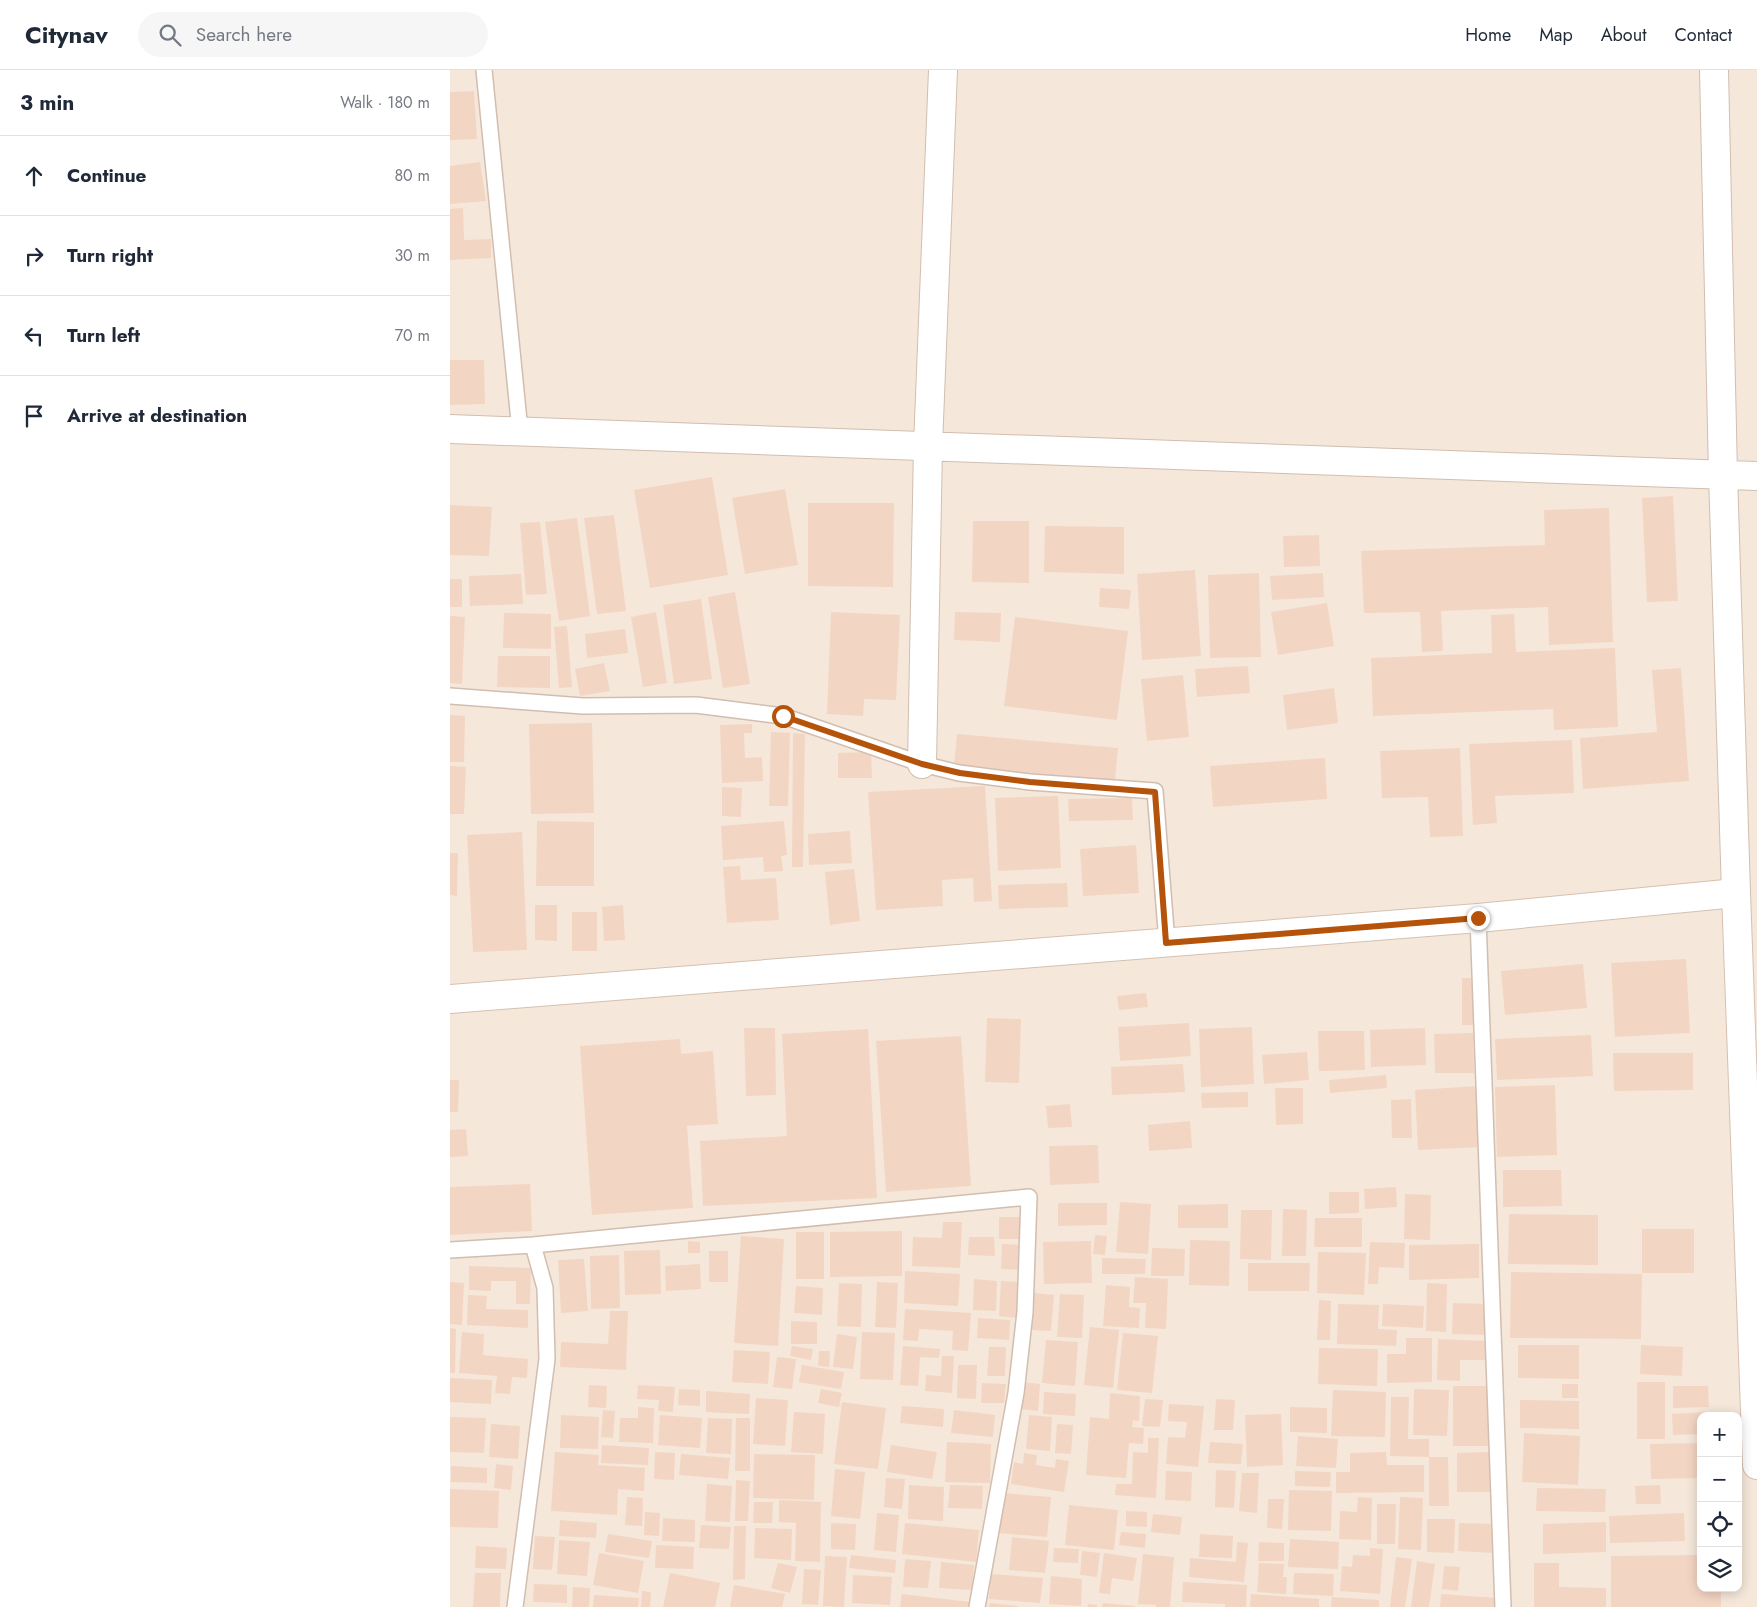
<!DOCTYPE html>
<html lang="en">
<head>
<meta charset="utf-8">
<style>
	:root { --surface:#fff; --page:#f6f6f7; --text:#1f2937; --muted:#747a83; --line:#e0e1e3 }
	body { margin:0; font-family:Jost,sans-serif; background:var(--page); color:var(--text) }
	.controls { position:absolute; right:15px; bottom:15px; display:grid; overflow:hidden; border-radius:10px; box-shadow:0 2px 12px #0003 }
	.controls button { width:45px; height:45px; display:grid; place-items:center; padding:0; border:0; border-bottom:1px solid var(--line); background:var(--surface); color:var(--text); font:25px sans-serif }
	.stop { position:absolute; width:15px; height:15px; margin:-11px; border:4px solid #b45309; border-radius:50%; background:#fff }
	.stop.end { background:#b45309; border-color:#fff; box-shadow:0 1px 5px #0008 }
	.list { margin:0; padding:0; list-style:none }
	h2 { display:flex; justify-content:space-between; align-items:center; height:65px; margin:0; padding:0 20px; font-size:21px }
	h2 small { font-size:16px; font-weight:400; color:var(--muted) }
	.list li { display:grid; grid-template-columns:32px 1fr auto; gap:15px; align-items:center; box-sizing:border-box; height:80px; padding:0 20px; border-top:1px solid var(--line) }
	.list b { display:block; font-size:19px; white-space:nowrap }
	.list em { font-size:16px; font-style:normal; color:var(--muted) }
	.icon { flex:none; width:28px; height:28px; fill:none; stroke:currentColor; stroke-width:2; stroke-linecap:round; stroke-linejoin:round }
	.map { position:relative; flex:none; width:1307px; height:1537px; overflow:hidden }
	header { display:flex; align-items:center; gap:30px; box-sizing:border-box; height:70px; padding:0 25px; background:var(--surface); border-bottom:1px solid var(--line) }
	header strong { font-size:24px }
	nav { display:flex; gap:28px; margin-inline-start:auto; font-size:18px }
	.search { width:350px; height:45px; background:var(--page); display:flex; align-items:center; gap:12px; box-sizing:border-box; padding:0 18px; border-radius:28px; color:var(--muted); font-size:19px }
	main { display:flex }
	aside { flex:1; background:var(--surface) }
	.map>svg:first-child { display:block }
</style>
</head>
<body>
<header>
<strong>Citynav</strong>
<div class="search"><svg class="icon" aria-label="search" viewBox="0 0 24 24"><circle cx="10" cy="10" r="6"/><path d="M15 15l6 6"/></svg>Search here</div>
<nav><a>Home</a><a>Map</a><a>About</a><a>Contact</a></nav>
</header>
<main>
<aside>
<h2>3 min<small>Walk · 180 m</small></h2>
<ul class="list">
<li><svg class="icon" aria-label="ahead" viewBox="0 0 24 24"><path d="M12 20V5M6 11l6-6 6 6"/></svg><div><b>Continue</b></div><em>80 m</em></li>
<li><svg class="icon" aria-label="right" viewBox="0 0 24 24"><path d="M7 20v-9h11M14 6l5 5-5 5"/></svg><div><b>Turn right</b></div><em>30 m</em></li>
<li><svg class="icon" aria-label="left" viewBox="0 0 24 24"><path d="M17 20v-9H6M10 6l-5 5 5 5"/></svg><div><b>Turn left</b></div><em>70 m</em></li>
<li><svg class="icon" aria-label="arrive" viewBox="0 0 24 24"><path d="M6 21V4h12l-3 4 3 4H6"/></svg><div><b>Arrive at destination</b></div></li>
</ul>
</aside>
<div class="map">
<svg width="1307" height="1537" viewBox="0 0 1307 1537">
	<rect width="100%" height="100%" fill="#fdf6ec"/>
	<!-- residential -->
	<path fill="#f5e8da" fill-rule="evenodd" d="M0 0H1307V1537H0ZM1251 1346H1288V1518H1251Z"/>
	<!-- building -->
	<path fill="#f3d5c3" d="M24 21 27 69 0 70V22Z
		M30 92 36 131 0 134V96Z
		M13 138 14 170 41 169V188L0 190V139Z
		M0 290H34L35 334 0 335Z
		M262 407 278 505 200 518 184 420Z
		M335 419 348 495 295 504 282 428Z
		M1223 426 1228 531 1197 532 1192 428Z
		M358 433H444L443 517 358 516Z
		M0 435 42 437 39 486 0 485Z
		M1159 438 1163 572 1099 575 1098 537 991 541 993 581 972 582 970 542 914 543 911 481 1095 475 1094 440Z
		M164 445 176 541 147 544 134 448Z
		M127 448 140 546 109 551 95 452Z
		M523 451H579V513L522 512Z
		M90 452 97 524 76 525 70 453Z
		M595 456 674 457V504L594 502Z
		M869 465 870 496 834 497 833 466Z
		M745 500 751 586 692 590 687 504Z
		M809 503 811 587 760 588 758 505Z
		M873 503 874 527 822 530 820 506Z
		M71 504 73 534 20 536 19 506Z
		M0 509H12V537H0Z
		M650 518 681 520 679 539 649 537Z
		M285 522 300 614 273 618 258 527Z
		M251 529 262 609 224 614 213 535Z
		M877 533 884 576 828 585 821 542Z
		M206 542 217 613 193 617 181 547Z
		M381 542 450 545 446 630 414 629 413 646 377 644Z
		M505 542 551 543 550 572 504 570Z
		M54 543 101 544V579L53 578Z
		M1064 544 1066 582 1165 578 1168 657 1104 660 1103 639 923 646 921 588 1042 583 1041 545Z
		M0 546 15 547 12 614 0 613Z
		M565 547 678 561 667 650 554 636Z
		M117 556 122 617 109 618 104 557Z
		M175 559 178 583 137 588 135 564Z
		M48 586H100V618L47 617Z
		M154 593 160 621 130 626 125 599Z
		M798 596 800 623 747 627 745 599Z
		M1231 598 1239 711 1133 719 1130 668 1207 662 1202 600Z
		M733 605 739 667 697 671 691 609Z
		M884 618 888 653 837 660 833 625Z
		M0 645 15 646 14 692H0Z
		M142 653 144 743 81 744 79 654Z
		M302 654V663H294L295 688 312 687 313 711 272 713 270 655Z
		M321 662 340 663 338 736H319Z
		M343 663 355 664 353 797H342Z
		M507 664 668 678 665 711 504 696Z
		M1122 670 1124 723 1045 726 1047 753 1023 755 1019 674Z
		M1010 678 1013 766 980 767 978 727 932 728 930 681Z
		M421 682 422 708H388V683Z
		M875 688 877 729 763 737 760 696Z
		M0 696 16 697 14 744H0Z
		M535 716 542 831 524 832 523 808 492 810 493 836 426 840 418 722Z
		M272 717 292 718 291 747 272 746Z
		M608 726 611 798 548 801 545 728Z
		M682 728 683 750 619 751 618 729Z
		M87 751 144 752V816H86Z
		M334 751 337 785 331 786 333 801 314 802 313 787 273 790 271 756Z
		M400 761 402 793 359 795 358 764Z
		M72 762 77 880 23 882 17 765Z
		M686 775 689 823 633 826 630 779Z
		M0 783H8L7 826 0 825Z
		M290 796 291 810 326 808 329 850 277 853 273 797Z
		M404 799 410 851 380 855 375 802Z
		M617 813 618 837 549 839 548 815Z
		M85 835H107V871L85 870Z
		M173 835 175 870 154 871 152 837Z
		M122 842H147V881H122Z
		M1236 889 1240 963 1165 967 1161 893Z
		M1133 894 1137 938 1055 945 1051 901Z
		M1012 908H1029L1028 955H1012Z
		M696 923 698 937 669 940 667 926Z
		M537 948 571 949 569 1013 535 1012Z
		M739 953 741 986 670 991 668 957Z
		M802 957 804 1014 751 1017 749 959Z
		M294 958H325L326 1025 296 1026Z
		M975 958 976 995 921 997 920 960Z
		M418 959 427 1128 253 1136 250 1071 337 1066 332 964Z
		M868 961H914L915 1000 869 1001Z
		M1023 963 1024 1003H985L984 964Z
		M1141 965 1143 1006 1047 1010 1045 969Z
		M511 966 521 1116 436 1122 426 971Z
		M230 969 231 984 263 981 268 1054 237 1056 243 1138 142 1145 130 976Z
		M857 982 859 1010 814 1014 812 985Z
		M1163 983H1243V1020L1164 1021Z
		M733 994 735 1022 662 1025 661 997Z
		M936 1005 937 1018 880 1023 879 1010Z
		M0 1010H9L8 1042H0Z
		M1105 1015 1107 1085 1047 1087 1045 1017Z
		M1028 1016 1032 1077 968 1080 965 1020Z
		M825 1018H853V1054L826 1055Z
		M798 1022V1037L752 1038 751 1023Z
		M961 1029 962 1068H942L941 1030Z
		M620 1034 622 1057 598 1058 596 1036Z
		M740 1051 742 1078 699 1081 698 1055Z
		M16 1059 18 1086 0 1087V1060Z
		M648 1075 649 1113 600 1115 599 1076Z
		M1053 1100H1111L1112 1136 1053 1137Z
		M80 1114 82 1161 0 1165V1117Z
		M946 1117 947 1137 915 1139 914 1119Z
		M879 1122H909V1143L879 1144Z
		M955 1124 981 1125 980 1170 954 1169Z
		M670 1132 701 1134 698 1184 666 1182Z
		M608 1133H657V1155L608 1156Z
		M778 1134V1158H728V1135Z
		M833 1139 857 1140 856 1186H832Z
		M791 1140H822L821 1190 790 1189Z
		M1059 1144 1148 1145V1195L1058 1194Z
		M549 1147H570V1169H549Z
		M865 1148H912V1177H864Z
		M493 1152H512L510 1198 462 1196 463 1167 492 1168Z
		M1192 1159H1244V1203H1192Z
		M452 1161V1206L380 1207V1162Z
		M346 1162H374V1209H346Z
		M645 1165 657 1166 655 1185 643 1184Z
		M291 1166 334 1169 328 1276 284 1273Z
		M519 1167H544L545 1186 518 1185Z
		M740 1170 780 1171 779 1216 739 1215Z
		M238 1171 250 1172V1183H238Z
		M641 1171 642 1213 594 1214 593 1172Z
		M920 1172 955 1173 954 1198 929 1197 928 1214H918Z
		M552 1174 572 1175 571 1200 551 1199Z
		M1029 1174V1208L959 1210V1175Z
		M702 1178 735 1179 734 1206H701Z
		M210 1180 211 1224 175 1225 174 1181Z
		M259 1181H278V1212H259Z
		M868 1182 916 1183 914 1225 867 1223Z
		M169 1185 170 1238 141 1239 140 1186Z
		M652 1188 696 1189 695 1204H652Z
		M134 1189 138 1241 111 1243 108 1190Z
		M798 1193H860L859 1221H798Z
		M250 1194 251 1219 216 1221 215 1196Z
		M19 1196 81 1198 80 1234H66V1211H41V1221L19 1220Z
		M455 1201 510 1204 508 1236 454 1233Z
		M1061 1202 1192 1204 1191 1269 1060 1268Z
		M685 1207 718 1209 716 1259 695 1258 696 1233H683Z
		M524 1209 547 1211 546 1241 523 1240Z
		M551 1211 569 1212 567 1248 549 1246Z
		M0 1212 14 1213 12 1255 0 1254Z
		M427 1212 448 1213 446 1258 425 1257Z
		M389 1213 412 1214 411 1257 387 1256Z
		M977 1213 997 1214 996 1262 976 1261Z
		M656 1215 680 1217 679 1237 690 1238 689 1258 653 1256Z
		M346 1216 373 1218 372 1245 344 1243Z
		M584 1223 604 1225 601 1261 581 1260Z
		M610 1224 634 1225 632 1268 607 1267Z
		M18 1225 37 1226 36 1239 78 1240V1258L17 1255Z
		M869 1230 881 1231 880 1270H867Z
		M1003 1233 1038 1234 1037 1265 1002 1264Z
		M888 1234 929 1235 928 1259 947 1260 946 1276 887 1274Z
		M933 1234 974 1236 973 1258 932 1256Z
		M455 1239 521 1243 518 1281 502 1280 503 1261 469 1259 468 1271 453 1270Z
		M160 1241H178L176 1300 110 1297 111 1272 158 1274Z
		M528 1248 560 1250 559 1270 527 1268Z
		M341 1251 367 1252V1274H341Z
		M640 1257 669 1260 663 1318 634 1315Z
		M0 1258 6 1259 5 1303H0Z
		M12 1262 34 1264 33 1285 78 1289 77 1308 62 1307 60 1324 45 1323 47 1306 9 1303Z
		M412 1262 445 1263 443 1310 410 1309Z
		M673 1263 708 1266 702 1323 667 1320Z
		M387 1264 407 1267 403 1299 383 1297Z
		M956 1268H982V1312L937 1313V1284H956Z
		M988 1269 1039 1271V1290H1010V1311L987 1310Z
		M596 1270 628 1272 625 1316 592 1313Z
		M1068 1275H1129V1309L1068 1308Z
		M1191 1275 1233 1277 1232 1306 1190 1304Z
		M342 1276 363 1279 361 1290 340 1286Z
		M453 1276 490 1279 489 1288 470 1287 468 1316 450 1315Z
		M539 1277H556L555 1306H537Z
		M869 1278 928 1279 927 1316 868 1314Z
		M284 1280 320 1282 318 1314 282 1312Z
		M369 1281H380L379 1297 368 1296Z
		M492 1286H504L502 1323 475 1321 476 1305 491 1306Z
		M327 1287 346 1289 342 1319 323 1317Z
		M352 1295 394 1302 391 1319 349 1312Z
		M508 1295H527L526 1329 507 1328Z
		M0 1308 42 1310 41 1334 0 1332Z
		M572 1312 590 1314 588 1341 570 1339Z
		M1187 1312H1215V1369H1187Z
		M532 1313 556 1314 554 1333H531Z
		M1112 1314H1128V1328H1112Z
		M139 1315 157 1316 156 1338 138 1337Z
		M188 1315 225 1317 223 1342 208 1341 209 1330 187 1329Z
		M1003 1316H1040V1376H1003Z
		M1223 1316H1258L1259 1337 1223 1338Z
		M229 1319 250 1320V1336L228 1335Z
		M371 1319 392 1323 389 1337 368 1333Z
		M964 1319 999 1320 997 1366 963 1365Z
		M883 1320 936 1322 935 1367 881 1366Z
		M256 1321 300 1324 299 1344 256 1342Z
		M594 1322 626 1324 625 1346 593 1344Z
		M660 1323 690 1326 689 1351 683 1350 682 1357 694 1358 693 1374 679 1373 676 1408 636 1405 640 1347 659 1349Z
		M941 1327H959L958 1369H979V1387L940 1386Z
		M306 1328 338 1330 335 1376 303 1374Z
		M695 1329 713 1330 710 1357 692 1356Z
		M766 1329 785 1330 783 1360H764Z
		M1070 1330 1129 1331V1359L1070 1358Z
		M392 1332 436 1338 428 1399 384 1394Z
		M719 1334 754 1336 748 1397 716 1394 718 1367 735 1368 737 1352 718 1351Z
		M452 1336 494 1339 493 1357 450 1353Z
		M188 1337 204 1338 203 1373 169 1372 170 1348H188Z
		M840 1337 877 1338V1363L840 1362Z
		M153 1340 165 1341 163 1368 151 1367Z
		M504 1340 545 1345 543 1367 501 1363Z
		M344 1342 375 1344 373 1384 341 1382Z
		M1256 1342V1346H1251V1364L1223 1365 1222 1344Z
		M831 1344 833 1395 797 1397 795 1345Z
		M111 1345 149 1347 148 1379 110 1378Z
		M210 1345 252 1348 250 1378 208 1375Z
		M579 1345 602 1347 600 1381 576 1379Z
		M0 1347 36 1348 34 1383 0 1382Z
		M258 1348 282 1349 281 1384 256 1383Z
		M286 1348H300V1401H285Z
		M41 1354 70 1356 68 1389 39 1387Z
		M607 1354 623 1355 621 1384 605 1383Z
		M1074 1363 1130 1366 1128 1415 1072 1412Z
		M848 1366 888 1369 886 1398 846 1396Z
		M698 1368H709L706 1428 665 1425 666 1414H682L683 1382 698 1383Z
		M497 1372 541 1374 540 1413 495 1412Z
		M760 1372 793 1374 791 1394 758 1393Z
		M1251 1373V1408L1201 1409 1200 1374Z
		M152 1375 199 1378 198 1395 151 1393Z
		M441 1375 487 1382 482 1409 437 1402Z
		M105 1382 149 1385 148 1395 195 1398 194 1421 168 1419 167 1445 101 1441Z
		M205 1382 225 1383 224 1410 204 1409Z
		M936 1382 937 1395H974V1422L886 1423V1402H900V1383Z
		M1039 1382 1040 1422H1007V1383Z
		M574 1383 587 1385 586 1395 605 1398 606 1389 619 1391 614 1422 561 1414 564 1392 573 1394Z
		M231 1384 280 1388 278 1409 229 1405Z
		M304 1384 365 1385 364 1430 303 1428Z
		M979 1387H998L999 1436H979Z
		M46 1394 63 1396 61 1420 44 1418Z
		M1 1396 37 1398V1413L1 1412Z
		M385 1399 415 1402 410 1449 381 1446Z
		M766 1400 786 1401 784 1438 765 1437Z
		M716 1401 742 1402 741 1431 715 1430Z
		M845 1401 881 1402 880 1417 845 1416Z
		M792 1403H809L807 1443 789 1441Z
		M436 1408 455 1409 452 1439 434 1437Z
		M286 1410 300 1411 298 1451H285Z
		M257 1414 282 1416 280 1452 255 1451Z
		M459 1415 494 1417 493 1451 458 1449Z
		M500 1415 533 1416 532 1439 498 1438Z
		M1210 1415 1211 1434H1186L1185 1416Z
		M1087 1418 1156 1419 1155 1442 1086 1441Z
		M0 1419 49 1421 48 1458 0 1457Z
		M839 1420 882 1421 881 1461 838 1460Z
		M552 1423 601 1427 597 1467 548 1463Z
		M177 1427 193 1428 192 1456 175 1455Z
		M908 1427 922 1428 921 1470 889 1469 890 1441 907 1442Z
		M950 1427 973 1428 971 1480 948 1479Z
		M818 1429H834L832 1459 817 1458Z
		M329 1430 371 1432 370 1492 345 1491 346 1453 329 1452Z
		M304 1432H323L322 1453H303Z
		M927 1434H946L945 1474H927Z
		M619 1435 668 1440 664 1480 615 1475Z
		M676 1441 697 1442V1457L676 1456Z
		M195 1442 210 1443 209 1466 194 1465Z
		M427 1443 449 1445 446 1482 424 1480Z
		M1234 1443 1235 1471 1160 1473 1159 1446Z
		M703 1444 732 1447 730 1465 701 1462Z
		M213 1448 245 1450V1472L212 1471Z
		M977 1449H1005L1004 1483 977 1482Z
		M110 1450 147 1453 146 1468 109 1466Z
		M1156 1452V1482L1093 1484V1454Z
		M381 1453 406 1454 405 1480 381 1479Z
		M455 1453 529 1460 526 1492 452 1484Z
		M1009 1453 1044 1454 1043 1483 1008 1481Z
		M251 1455 281 1457 279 1479 249 1478Z
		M284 1456H296L295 1509 283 1510Z
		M305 1458 342 1459 341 1490 304 1488Z
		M671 1462 696 1464 695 1478 669 1475Z
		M158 1464 202 1471 199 1488 155 1482Z
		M750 1464 783 1466 782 1488 749 1487Z
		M85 1466 105 1467 102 1500 83 1499Z
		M562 1467 599 1471 595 1503 559 1500Z
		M840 1469 889 1472 888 1499 838 1497Z
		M109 1470 140 1472 137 1506 107 1504Z
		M787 1472 798 1473 794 1512 739 1507 740 1488 786 1492Z
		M809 1472 834 1473V1491H808Z
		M206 1475 244 1477 243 1499 205 1498Z
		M26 1476 57 1478 56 1499 25 1498Z
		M604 1478 629 1479 628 1493 603 1492Z
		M920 1478 933 1479 930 1524 890 1521 892 1496 902 1497 903 1485 920 1486Z
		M632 1481 650 1483 647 1507 630 1505Z
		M149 1483 194 1491 188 1523 143 1515Z
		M654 1483 687 1488 683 1511 662 1508 660 1524 649 1523Z
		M693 1484 724 1487 720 1537H706V1535L688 1534Z
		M401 1485 446 1490 445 1503 399 1498Z
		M1251 1485V1518H1271V1537H1161V1486Z
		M375 1486 397 1487 394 1537 373 1536Z
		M946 1487 962 1489 955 1537H940Z
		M455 1489 481 1491 478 1518 453 1517Z
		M967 1491 985 1494 979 1537H961Z
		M491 1492 524 1495 522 1520 489 1518Z
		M328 1493 347 1497 340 1523 321 1518Z
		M809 1493 834 1494 833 1507H837L836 1524 807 1522Z
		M1084 1493H1109V1517L1156 1518V1537H1084Z
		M994 1496 1010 1497 1008 1521 992 1519Z
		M354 1499 371 1500 368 1535 352 1534Z
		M25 1503H51L50 1537H23Z
		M220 1503 270 1513 265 1537H213Z
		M844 1503 884 1504 883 1526 843 1524Z
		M541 1504 593 1508 590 1533 539 1529Z
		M403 1505 442 1507 440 1535 402 1533Z
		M601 1506 632 1509 631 1536 599 1534Z
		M733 1512 797 1515 796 1537H775V1534L732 1532Z
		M84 1514 117 1515V1533L83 1532Z
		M284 1515 335 1524 332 1537H280Z
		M123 1517 140 1518 139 1537H122Z
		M192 1521 201 1522 200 1537H191Z
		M452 1524 520 1532V1537H450Z
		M801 1524 869 1529V1537H800Z
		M991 1524 1047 1528V1537H990Z
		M144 1525 189 1528 188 1537H143Z
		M882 1527 929 1530V1537H881Z
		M540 1533 568 1536 567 1537H539Z
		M653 1533 685 1536V1537H652Z
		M638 1534 647 1535V1537H638Z"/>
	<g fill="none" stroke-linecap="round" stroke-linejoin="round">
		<defs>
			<path id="service" d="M34 0 70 361
				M0 626 133 636 246 635 333 646 472 694 509 703 580 712 705 721 717 873
				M1028 848 1053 1537
				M0 1180 83 1175 579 1127 575 1242 566 1323 527 1537
				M65 1537 97 1289 95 1218 83 1175"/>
			<path id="minor" d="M1264 0 1273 404 1286 823
				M0 359 1307 406
				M472 694 478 376 493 0"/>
			<path id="secondary" d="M0 929 1028 848 1286 823 1307 1395"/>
		</defs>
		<!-- service casing -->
		<use href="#service" stroke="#d1beb0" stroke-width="18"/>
		<!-- minor casing -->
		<use href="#minor" stroke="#d1beb0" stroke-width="30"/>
		<!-- secondary casing -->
		<use href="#secondary" stroke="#d6c0b0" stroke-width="30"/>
		<!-- service -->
		<use href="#service" stroke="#fff" stroke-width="15"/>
		<!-- minor -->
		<use href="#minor" stroke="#fff" stroke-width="28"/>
		<!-- secondary -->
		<use href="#secondary" stroke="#fff" stroke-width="28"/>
	</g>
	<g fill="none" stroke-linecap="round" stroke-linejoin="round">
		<!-- route -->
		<path stroke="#b45309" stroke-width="6" d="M333 646 472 694 510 703 580 712 705 722 716 873 1028 848"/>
	</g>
</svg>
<div class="controls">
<button>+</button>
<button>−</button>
<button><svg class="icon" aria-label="locate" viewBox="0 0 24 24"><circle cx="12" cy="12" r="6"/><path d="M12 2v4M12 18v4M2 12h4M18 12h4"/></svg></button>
<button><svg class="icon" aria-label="layers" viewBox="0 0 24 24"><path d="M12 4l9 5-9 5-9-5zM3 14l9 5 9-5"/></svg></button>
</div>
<div class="stop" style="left:333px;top:646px"></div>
<div class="stop end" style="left:1028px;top:848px"></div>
</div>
</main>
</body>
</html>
